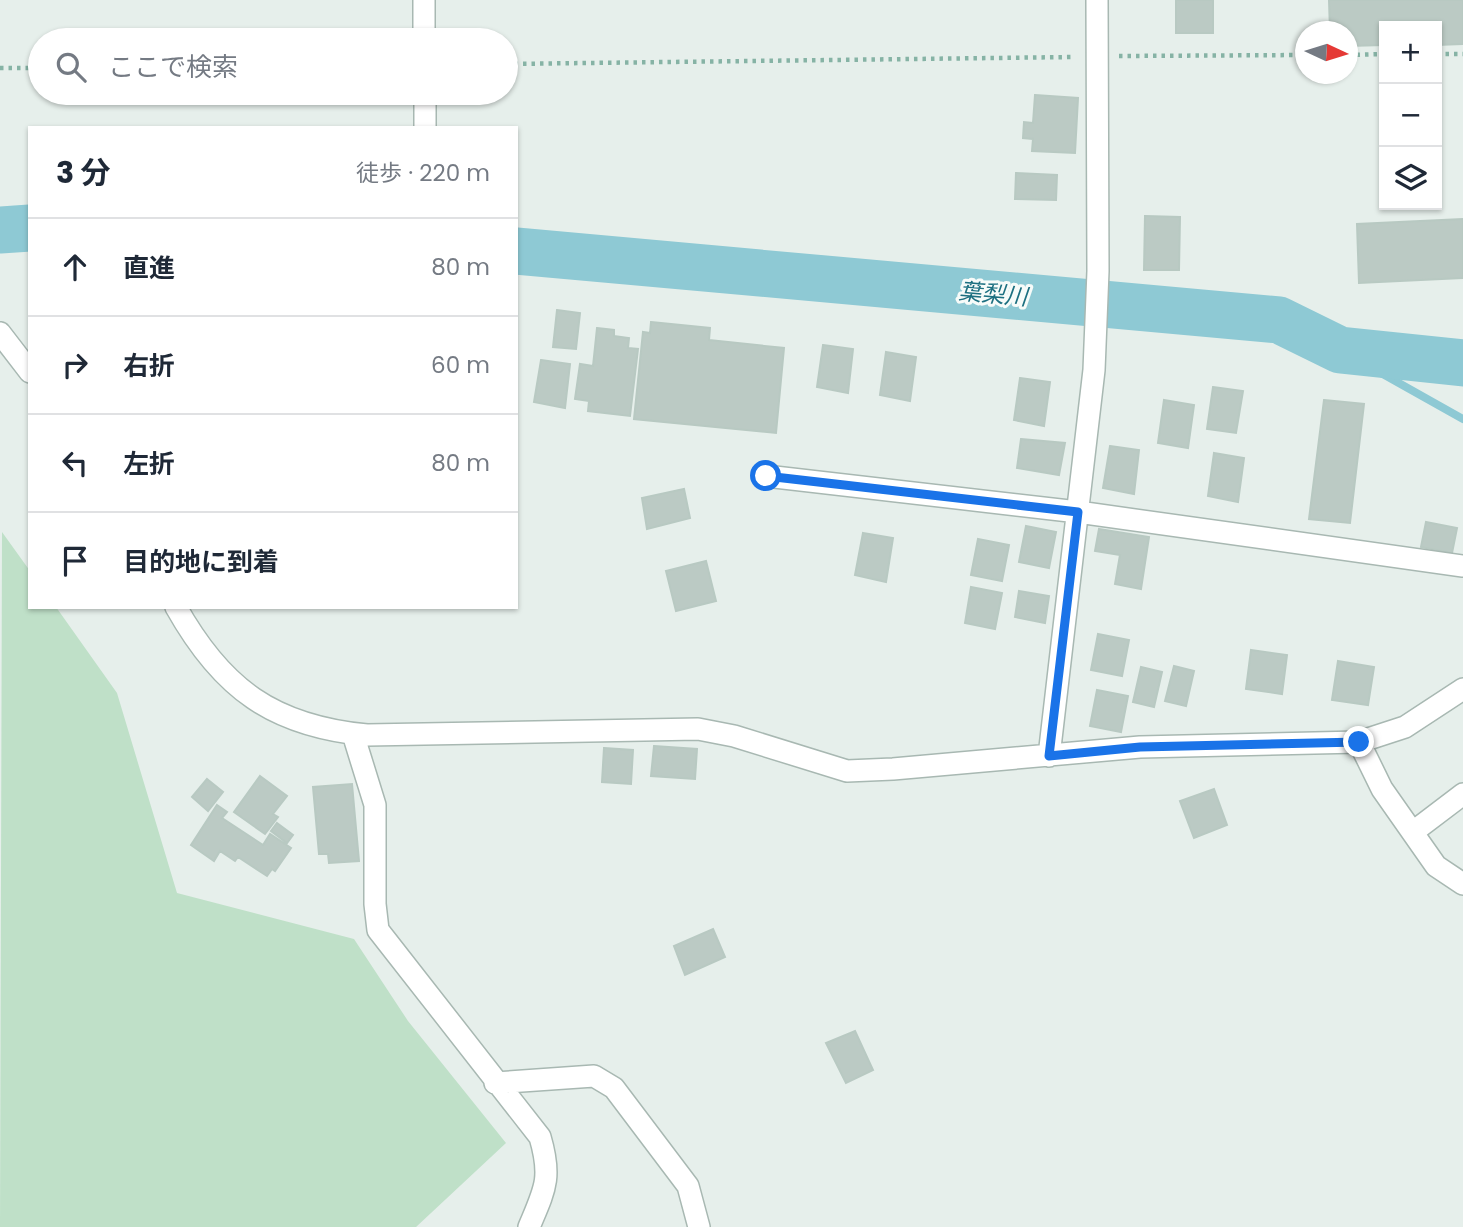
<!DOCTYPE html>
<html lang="ja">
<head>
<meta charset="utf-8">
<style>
	:root { --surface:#fff; --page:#f2f2f3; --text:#1f2937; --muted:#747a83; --line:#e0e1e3 }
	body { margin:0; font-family:Poppins,"Noto Sans JP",sans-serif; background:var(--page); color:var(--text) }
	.controls { position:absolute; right:21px; top:21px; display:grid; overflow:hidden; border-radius:0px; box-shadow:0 2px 5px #0004 }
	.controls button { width:63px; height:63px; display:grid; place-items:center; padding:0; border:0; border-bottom:2px solid var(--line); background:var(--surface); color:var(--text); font:35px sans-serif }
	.compass { position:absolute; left:1295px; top:21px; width:63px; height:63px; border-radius:50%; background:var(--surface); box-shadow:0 2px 5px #0004; rotate:94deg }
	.stop { position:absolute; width:21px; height:21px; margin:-16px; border:5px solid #1a73e8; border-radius:50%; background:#fff }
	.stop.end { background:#1a73e8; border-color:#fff; box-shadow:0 2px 7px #0008 }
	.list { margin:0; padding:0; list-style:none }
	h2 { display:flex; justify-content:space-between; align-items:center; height:91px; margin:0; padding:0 28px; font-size:30px }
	h2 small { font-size:23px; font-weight:400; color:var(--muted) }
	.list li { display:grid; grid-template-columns:46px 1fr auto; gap:21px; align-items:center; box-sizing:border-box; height:98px; padding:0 28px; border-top:2px solid var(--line) }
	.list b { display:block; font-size:26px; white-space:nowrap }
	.list em { font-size:23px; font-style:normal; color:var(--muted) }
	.icon { flex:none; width:38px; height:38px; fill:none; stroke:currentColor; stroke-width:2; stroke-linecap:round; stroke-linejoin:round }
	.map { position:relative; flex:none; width:1463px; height:1227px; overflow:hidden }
	.search { position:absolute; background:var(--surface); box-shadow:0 2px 5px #0004; left:28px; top:28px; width:490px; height:77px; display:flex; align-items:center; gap:18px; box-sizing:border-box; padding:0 24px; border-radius:38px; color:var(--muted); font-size:26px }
	.panel { position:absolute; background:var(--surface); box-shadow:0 2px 5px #0004; left:28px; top:126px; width:490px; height:483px; border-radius:0px }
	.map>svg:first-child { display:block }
</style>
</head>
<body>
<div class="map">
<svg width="1463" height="1227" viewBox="0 0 1463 1227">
	<rect width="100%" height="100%" fill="#e6efeb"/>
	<!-- green -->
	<path fill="#bfe0c8" d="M2 532 30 571V607H56L117 693 177 893 354 939 408 1021 506 1143 416 1227H0Z"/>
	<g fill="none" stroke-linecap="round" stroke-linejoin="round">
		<!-- stream -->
		<path stroke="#8ec9d4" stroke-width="8" d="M1340 350 1463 419"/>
		<!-- river -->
		<path stroke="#8ec9d4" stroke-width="47" d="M0 230 30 228
			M516 251 1279 320 1340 350 1463 363"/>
	</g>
	<!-- building -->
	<path fill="#bbcac4" stroke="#b8c9c2" stroke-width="2" d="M1176 0H1213V33H1176Z
		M1329 0H1463V44L1437 45V26H1384V45L1348 46V32H1330Z
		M1035 95 1078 98 1075 153 1032 151 1033 139 1023 138 1024 122 1033 123Z
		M1016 173 1057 175 1056 200 1015 199Z
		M1145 216 1180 217 1179 270H1144Z
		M1463 219V278L1359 283 1357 224Z
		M557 310 580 313 576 349 553 347Z
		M651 322 710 328 709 340 784 348 776 433 634 419 643 332 650 333Z
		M597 328 614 330V336L629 338 628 348 638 349 630 416 588 411 589 401 575 399 580 364 593 366Z
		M823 345 853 349 848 393 817 387Z
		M886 352 916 357 910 401 880 395Z
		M541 360 570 364 565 408 534 402Z
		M1020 378 1050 382 1044 426 1014 420Z
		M1213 387 1243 391 1236 433 1207 429Z
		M1164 400 1194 405 1188 448 1158 443Z
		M1324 400 1364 404 1350 523 1309 519Z
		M1021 439 1065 443 1059 475 1017 468Z
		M1110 446 1139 450 1134 494 1103 488Z
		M1214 453 1244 458 1238 502 1208 496Z
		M684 489 690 518 647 529 642 498Z
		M1426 522 1457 528 1452 553 1421 547Z
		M1026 526 1056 532 1049 568 1019 562Z
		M1099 529 1149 537 1141 589 1115 584 1120 555 1095 551Z
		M863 533 893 538 886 582 855 575Z
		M978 539 1009 545 1002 581 971 575Z
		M706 561 716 601 676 611 666 571Z
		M971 587 1002 593 995 629 965 623Z
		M1019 591 1049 596 1045 623 1015 617Z
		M1098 634 1129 640 1122 676 1091 670Z
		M1251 650 1287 655 1282 694 1246 689Z
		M1338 661 1374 667 1368 705 1332 700Z
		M1174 666 1194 671 1186 706 1165 701Z
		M1141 667 1162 672 1154 707 1133 702Z
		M1097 690 1128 696 1121 732 1090 726Z
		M654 746 697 749 695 779 651 776Z
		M604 748 633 750 631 784 602 782Z
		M260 776 287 796 273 814 278 817 265 834 234 812Z
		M207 779 223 792 208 811 192 797Z
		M352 784 359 861 329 863 328 854H319L313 787Z
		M1214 789 1227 825 1194 838 1180 801Z
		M217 805 227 812 222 818 263 845 270 834 291 848 275 871 272 869 267 876 238 857 235 861 220 851 214 861 191 845Z
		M277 823 293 835 287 843 271 831Z
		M713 929 725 957 685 975 674 946Z
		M855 1031 873 1070 846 1083 826 1043Z"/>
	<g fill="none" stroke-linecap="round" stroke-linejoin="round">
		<defs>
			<path id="minor" d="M424 0V40
				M425 93V128
				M0 333 30 372
				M766 476 1078 512 1463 566
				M176 607C222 689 273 726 367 735L698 729 734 736 847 771 893 769 1140 747 1359 742 1405 727 1463 689
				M353 734 375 805V904L378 930 540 1137C552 1178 545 1189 529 1227
				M1359 742 1382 789 1436 866 1463 884
				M1049 756 1094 370 1098 271 1097 0
				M1413 832 1463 794
				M495 1083 594 1076 614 1088 688 1186 699 1227"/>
		</defs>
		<!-- minor casing -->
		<use href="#minor" stroke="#a8b8b2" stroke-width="24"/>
		<!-- path -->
		<path stroke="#86b3a5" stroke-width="4.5" stroke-dasharray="3.5 5" stroke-linecap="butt" d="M1437 54H1463
			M1348 55 1384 54
			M1119 56 1306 55
			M506 64 1075 57
			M0 68H40"/>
		<!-- minor -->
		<use href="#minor" stroke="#fff" stroke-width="21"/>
	</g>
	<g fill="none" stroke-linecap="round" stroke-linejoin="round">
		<!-- route -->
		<path stroke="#1a73e8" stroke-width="9" d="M766 476 1078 512 1049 756 1140 747 1359 742"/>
	</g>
	<g text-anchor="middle" stroke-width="6" stroke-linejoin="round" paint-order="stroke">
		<!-- water labels -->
		<g font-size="23" font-style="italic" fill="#1c6f80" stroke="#f7fbf9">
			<text transform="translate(993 294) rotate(5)" y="8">葉梨川</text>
		</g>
	</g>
</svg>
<div class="controls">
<button>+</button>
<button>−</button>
<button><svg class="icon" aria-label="layers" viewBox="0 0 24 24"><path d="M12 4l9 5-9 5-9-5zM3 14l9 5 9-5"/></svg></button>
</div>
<svg class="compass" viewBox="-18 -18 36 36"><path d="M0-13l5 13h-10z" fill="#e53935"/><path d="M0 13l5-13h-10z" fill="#747a83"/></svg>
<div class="stop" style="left:766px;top:476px"></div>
<div class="stop end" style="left:1359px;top:742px"></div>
<div class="search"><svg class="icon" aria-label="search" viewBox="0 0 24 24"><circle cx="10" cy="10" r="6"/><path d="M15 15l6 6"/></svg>ここで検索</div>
<section class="panel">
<h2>3 分<small>徒歩 · 220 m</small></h2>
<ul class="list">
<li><svg class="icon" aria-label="ahead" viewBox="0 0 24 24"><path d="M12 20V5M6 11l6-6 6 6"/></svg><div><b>直進</b></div><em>80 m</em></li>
<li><svg class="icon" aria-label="right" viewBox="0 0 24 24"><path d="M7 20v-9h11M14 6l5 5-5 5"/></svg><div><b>右折</b></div><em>60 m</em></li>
<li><svg class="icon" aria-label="left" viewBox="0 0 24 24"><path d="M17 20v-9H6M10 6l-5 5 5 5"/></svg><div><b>左折</b></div><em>80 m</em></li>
<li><svg class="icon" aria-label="arrive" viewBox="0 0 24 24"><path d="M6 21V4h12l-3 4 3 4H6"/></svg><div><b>目的地に到着</b></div></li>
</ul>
</section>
</div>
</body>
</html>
